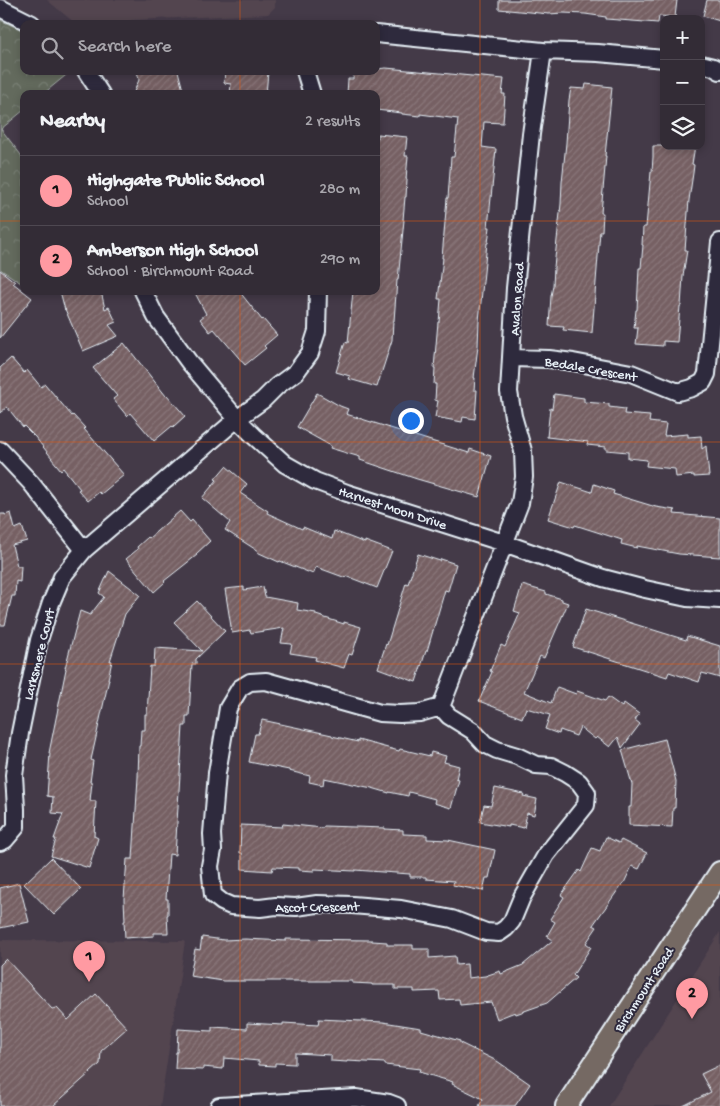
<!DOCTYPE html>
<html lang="en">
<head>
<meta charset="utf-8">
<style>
	:root { --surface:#332c36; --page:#3b343e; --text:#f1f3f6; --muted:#a9a7ad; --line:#4e4851; --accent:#ff9aa2 }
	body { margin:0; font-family:"Gochi Hand",sans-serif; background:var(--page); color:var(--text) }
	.controls { position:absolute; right:15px; top:15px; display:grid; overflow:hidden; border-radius:10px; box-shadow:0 2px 8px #0003 }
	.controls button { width:45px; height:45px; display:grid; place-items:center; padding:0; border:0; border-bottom:1px solid var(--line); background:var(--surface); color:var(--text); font:25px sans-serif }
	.you { position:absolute; left:410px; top:420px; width:18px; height:18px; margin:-12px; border:4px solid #fff; border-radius:50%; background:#1a73e8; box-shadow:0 0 0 8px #1a73e833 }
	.badge { display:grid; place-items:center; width:32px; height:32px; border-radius:50%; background:var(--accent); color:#111; font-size:16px; font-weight:700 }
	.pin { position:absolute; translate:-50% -41px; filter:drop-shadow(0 1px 2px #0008) }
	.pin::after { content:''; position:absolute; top:26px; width:18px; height:15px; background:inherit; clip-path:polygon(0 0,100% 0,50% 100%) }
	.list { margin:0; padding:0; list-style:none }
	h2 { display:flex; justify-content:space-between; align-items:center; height:65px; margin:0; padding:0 20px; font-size:21px }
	h2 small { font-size:16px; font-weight:400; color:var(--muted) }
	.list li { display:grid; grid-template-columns:32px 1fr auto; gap:15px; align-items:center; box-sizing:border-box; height:70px; padding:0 20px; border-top:1px solid var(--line) }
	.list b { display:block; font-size:19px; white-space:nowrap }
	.list p { margin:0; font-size:16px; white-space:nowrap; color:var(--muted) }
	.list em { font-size:16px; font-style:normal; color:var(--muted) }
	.icon { flex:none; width:28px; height:28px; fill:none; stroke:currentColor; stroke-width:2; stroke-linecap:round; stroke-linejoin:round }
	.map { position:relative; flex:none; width:720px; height:1106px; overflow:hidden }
	.search { position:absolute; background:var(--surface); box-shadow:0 2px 8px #0003; left:20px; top:20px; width:360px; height:55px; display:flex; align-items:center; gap:12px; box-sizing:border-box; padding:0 18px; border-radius:10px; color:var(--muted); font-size:19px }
	.panel { position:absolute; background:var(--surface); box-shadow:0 2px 8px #0003; left:20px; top:90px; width:360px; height:205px; border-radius:10px }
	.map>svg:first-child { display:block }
</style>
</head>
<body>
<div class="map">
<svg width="720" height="1106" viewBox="0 0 720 1106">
	<defs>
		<pattern id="park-crowns" width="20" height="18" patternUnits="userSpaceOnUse" patternTransform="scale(1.25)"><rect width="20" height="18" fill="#636a5d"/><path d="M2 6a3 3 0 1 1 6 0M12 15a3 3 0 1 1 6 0" fill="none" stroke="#798075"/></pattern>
		<pattern id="building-hatch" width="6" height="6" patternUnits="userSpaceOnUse" patternTransform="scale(1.25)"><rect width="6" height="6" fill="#766063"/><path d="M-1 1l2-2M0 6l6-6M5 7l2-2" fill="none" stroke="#8a777a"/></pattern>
	</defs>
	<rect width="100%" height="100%" fill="#443a48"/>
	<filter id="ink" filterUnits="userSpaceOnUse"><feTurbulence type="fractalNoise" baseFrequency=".02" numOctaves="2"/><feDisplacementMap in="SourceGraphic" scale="10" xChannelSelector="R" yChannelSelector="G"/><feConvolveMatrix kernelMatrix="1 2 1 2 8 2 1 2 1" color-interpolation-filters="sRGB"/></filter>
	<g filter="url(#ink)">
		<!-- built -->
		<path fill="#534550" d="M47 0H275V7L268 14 133 20 115 24H76Z
			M720 932V1106H609Z
			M0 940 185 941 173 1023 160 1106H0Z"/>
		<!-- park -->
		<path fill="url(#park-crowns)" stroke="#a6aeaa" d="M0 20 24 31V71H71L43 94H24V110L1 129 21 155 24 164V285L0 269Z"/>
		<!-- building -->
		<path fill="url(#building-hatch)" stroke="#e8f1f8" d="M499 0H677L675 17 659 16 658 23 606 19V17L585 14 563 13 549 14 499 9Z
			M707 0H720V21L703 16Z
			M386 68 504 79 502 94H505L503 123 484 122 482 147 496 149 488 227H490L488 243H487L479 321 478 346 474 378H475L474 390H477L475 419 463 417 462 422 435 417 438 401 435 400 436 384H434L435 368H434L438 322H439L441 299H438L443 258H442L447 198H448L451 157H454L458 119 420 114V116L402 114V113L376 110V94H347L348 79H353L354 71H376V69Z
			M137 71H178L184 94H133L139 80Z
			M225 71 268 72 266 94H230L231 84 224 83Z
			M586 84 612 87 605 156H606L601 213H603L602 231H600L592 333 563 330 564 327 549 326 551 296 553 286 554 267 561 204 562 182 566 143 569 100 571 88 585 89Z
			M378 134 407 137 405 156H408L406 179H407L406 197H405L403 220H404L398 280H397L394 321H393L392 340 377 387 349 379 350 376 336 372 345 342 348 343 353 291H376V138H378Z
			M653 146H695L692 164 694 165 693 173 689 200 685 250H687L683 276 681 306H680L677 342 663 341V346L636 344 638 328H634L636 310H637L639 268H641L643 245H642L643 227H646L651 172H652L653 157Z
			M0 270 15 282 13 283 32 298 0 338Z
			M60 291H101L105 309 109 307 116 322 109 325 118 336 83 351 65 309V310Z
			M194 291H239L262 320 263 319 277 335 264 346 266 348 245 365 214 329 210 332 200 319 206 314Z
			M124 343 166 396 167 395 185 416 173 427 172 426 154 441 130 413 127 416 113 399 117 396 93 368Z
			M11 358 24 373 27 370 41 387 45 384 72 416 73 415 85 428 84 429 124 475 101 494 99 492 88 501 78 490 80 489 63 468 61 470 51 458H52L35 437 24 426 23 427 7 407 0 413V368Z
			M317 393 340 406 348 409 346 414 469 453 470 449 491 456 479 497 417 479 360 460V457L330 448 331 446 297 427Z
			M554 394 584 398V402L609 404V407L625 409 624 414 650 416 649 422 666 424 664 436 688 434V437L701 436 702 449 706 446 709 476 694 477V475L676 477 675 469 646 466 647 460 628 458V452L606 450V447L587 445 588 442 547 437 550 408 552 409Z
			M226 466 247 484 240 493 268 511 267 513 302 529 303 527 332 539 334 531 365 543V541L392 551 377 588 346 576V578L316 567 313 574 280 561 279 562 257 552 258 551 225 530 230 522 202 498 217 480 215 479Z
			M561 482 592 492 594 484 614 491 613 494 656 507 675 510 674 514 720 518V557L679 554 637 546V548L621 544 622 540 575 525 574 527 548 519Z
			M180 511 190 522 192 520 210 541 196 554 197 555 164 581 165 582 154 592 126 559 138 549 137 547 148 537 149 538Z
			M11 513 15 529 22 526 27 541 12 545 17 566H21L20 582 16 581 15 596H12L5 625H0V514H5V515Z
			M418 554 440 561 441 559 456 564 448 591 445 590 427 651H426L416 682 378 668 386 644 387 645 406 583 408 584Z
			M109 571 140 595 125 614 110 661H112L108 679H109L91 760 93 761 90 782H92L90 801H96L94 836 98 838 89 868 51 856 56 839H54L63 814 52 813 53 797 47 796 50 753H49L66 669 65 668 80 611 90 615 104 597 99 593Z
			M522 585 546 592V594L562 599V601L568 603 544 658 540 656 524 692 551 703 557 687 576 694 577 691 605 701 608 697 622 707 624 703 639 714 635 720 640 724 622 748 618 737 610 747 597 737 595 739 580 727 576 736 560 730 559 734 545 729 550 715 526 708 522 718 479 701 492 672 490 671 501 645 505 647 520 613 514 611Z
			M244 587V590L263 587 265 597 298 603 297 610 316 613V615L344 624V622L361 627 352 655 349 654 344 668 315 660 316 657 290 653 292 644 281 643 284 628 251 633 250 630 232 633 225 589Z
			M197 601 225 631 196 659V664H192L189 716H186V726H183L175 855 169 854 166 899H168V915H167L168 933H154V936L125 938 124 921H125L124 899 127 859H133L138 777 139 746H140L141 730H145V714H147L150 666H154L155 648 202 651 174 622Z
			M586 609 686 640 687 636 720 646V678L702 673 699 682 669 672 667 677 573 647Z
			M262 720 332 735V736L358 742V740L399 751 400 749 430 756 431 752 446 756 444 762 459 766 456 779 459 780 451 808 434 803 435 799 409 792 408 796 389 792V793L372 788 324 778 323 785 309 782 310 776 289 771V770L249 762 255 734H258Z
			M665 739 676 781 675 808H673L672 827 629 825V807H631L632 784 622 750Z
			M495 788 524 794 523 796 537 799 534 815 527 813 524 828 509 825V827L480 822 484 805 491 806Z
			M283 824 323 828 324 826 385 828V829L403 830V834L427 835V839L448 840 495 850 489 878H486L483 891 453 885 454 881 426 879V877H410V874L355 870V871L314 869V871L299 870V868L273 867 272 871 242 869V853H240L241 825 282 827Z
			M606 837 619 843 621 840 647 853 639 869 632 866 624 883H623L593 925 597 927 586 943 591 947 573 975 576 978 547 1003 516 1014 515 1012 497 1019 491 1002 460 1005 459 999 440 1000 439 991 414 992V989H395V985H372V984L352 983V981H223L190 976 195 949 200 950 202 937 224 940 245 939 286 941V939L372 940V941L387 942V945H413V949H429V958L455 956 456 965 467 964 468 978 485 976 500 971 501 974 523 965 553 940 547 936 555 922 550 919 564 897 561 895 579 870 581 872 592 848 600 851Z
			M51 858 81 889 54 915 24 884Z
			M19 883 29 922 0 928V888Z
			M6 959 52 1009 57 1008 68 1020 96 994 127 1028 101 1051 100 1064 53 1106H0V965Z
			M319 1019 383 1022 421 1028V1030L460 1041V1043L497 1061 530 1084 515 1106H479L483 1099 452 1084 453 1082 419 1072 420 1069 385 1065V1063L347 1061V1062L331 1061V1055L295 1053V1064L275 1063V1066L259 1065V1061L224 1058 223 1069 203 1067V1070L175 1069 176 1052H177L178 1029 212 1031V1027L247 1029V1023L283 1025V1023L318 1025Z
			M720 1065V1106H683L711 1092 701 1074Z"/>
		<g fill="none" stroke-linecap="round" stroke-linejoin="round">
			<defs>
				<path id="minor" d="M0 8 32 24
					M376 34 543 51 598 53 664 59
					M701 64 713 67 720 71
					M86 71 101 94
					M305 71 312 94
					M143 291 156 317 189 362 237 419 254 436 285 464 315 481 347 493 504 543 603 578 645 589 687 598 720 600
					M512 358 549 359 573 362 631 373 678 392 692 388 703 382 707 374 720 242
					M0 450 31 483 84 550
					M266 681 380 713 400 714 420 713 441 707 449 716 473 731 485 744 497 750 517 756 536 765 551 766 565 773 579 782 587 793 586 805 546 855 522 897 512 921 506 928 499 933 486 932 452 919 401 909 352 905 317 904 296 907 276 906 260 908 231 906 222 902 213 895 210 866 213 850 212 834 217 773 228 708 240 688 250 682Z
					M441 707 520 503 524 477 523 451 513 416 509 392 515 288 531 134 543 51
					M0 842 5 840 16 827V809L14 775 20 733 39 640 51 603 62 577 84 550 237 419 263 400 277 386 296 372 310 353 317 331 318 291
					M219 1106 356 1098 389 1103 397 1106"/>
				<path id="major" d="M566 1106 720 872"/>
			</defs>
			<!-- minor casing -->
			<use href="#minor" stroke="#e8f1f8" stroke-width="20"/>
			<!-- major casing -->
			<use href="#major" stroke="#e8f1f8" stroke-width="24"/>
			<!-- minor -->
			<use href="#minor" stroke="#2f2a3d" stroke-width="16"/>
			<!-- major -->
			<use href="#major" stroke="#756964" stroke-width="20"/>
		</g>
	</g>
	<!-- grid -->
	<path fill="none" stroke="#e8590c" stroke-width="1" stroke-opacity="0.55" d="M240 0V24M480 0V1106M240 71V94M0 221H24M376 221H720M240 291V1106M0 442H720M0 664H720M0 885H720"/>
	<g text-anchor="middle" stroke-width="4" stroke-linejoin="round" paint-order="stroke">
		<!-- street labels -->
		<g font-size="14" fill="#e8f1f8" stroke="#2f2a3d">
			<text transform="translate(516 299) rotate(-86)" y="5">Avalon Road</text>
			<text transform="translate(591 368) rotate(10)" y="5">Bedale Crescent</text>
			<text transform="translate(393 507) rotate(18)" y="5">Harvest Moon Drive</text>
			<text transform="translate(38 654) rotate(-76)" y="5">Larksmere Court</text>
			<text transform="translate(317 906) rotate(-1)" y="5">Ascot Crescent</text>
			<text transform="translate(643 989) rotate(-57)" y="5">Birchmount Road</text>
		</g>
	</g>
</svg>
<div class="controls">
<button>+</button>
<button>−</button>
<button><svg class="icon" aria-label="layers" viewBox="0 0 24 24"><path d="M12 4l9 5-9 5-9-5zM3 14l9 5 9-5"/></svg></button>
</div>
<div class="you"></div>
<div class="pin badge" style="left:89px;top:982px">1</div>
<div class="pin badge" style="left:692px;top:1019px">2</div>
<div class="search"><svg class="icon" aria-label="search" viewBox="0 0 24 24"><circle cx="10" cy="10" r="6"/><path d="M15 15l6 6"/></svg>Search here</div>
<section class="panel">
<h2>Nearby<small>2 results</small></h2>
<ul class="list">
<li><span class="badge">1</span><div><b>Highgate Public School</b><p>School</p></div><em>280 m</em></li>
<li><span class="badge">2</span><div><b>Amberson High School</b><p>School · Birchmount Road</p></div><em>290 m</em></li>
</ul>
</section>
</div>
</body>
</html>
